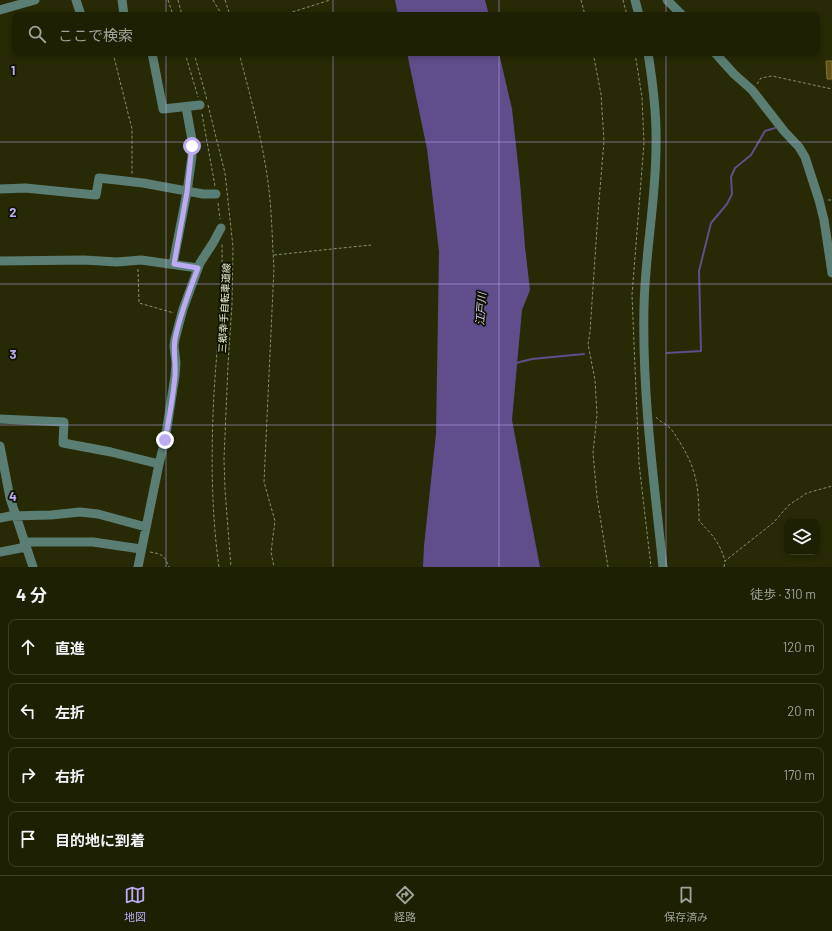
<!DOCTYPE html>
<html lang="ja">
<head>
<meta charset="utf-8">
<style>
	:root { --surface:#1d2003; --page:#2a2d12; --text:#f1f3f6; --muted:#a0a39a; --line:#3b3e25; --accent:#bcaaf5 }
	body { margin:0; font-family:Barlow,"Noto Sans JP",sans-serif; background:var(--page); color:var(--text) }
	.controls { position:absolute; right:12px; bottom:12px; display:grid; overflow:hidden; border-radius:8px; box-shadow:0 2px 6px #0003 }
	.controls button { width:36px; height:36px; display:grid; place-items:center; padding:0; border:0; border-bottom:1px solid var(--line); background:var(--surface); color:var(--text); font:20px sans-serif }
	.stop { position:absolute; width:12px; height:12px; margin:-9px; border:3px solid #bcaaf5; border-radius:50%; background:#fff }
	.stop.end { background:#bcaaf5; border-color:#fff; box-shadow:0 1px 4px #0008 }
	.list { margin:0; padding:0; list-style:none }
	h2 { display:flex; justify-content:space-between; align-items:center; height:52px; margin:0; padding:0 16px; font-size:17px }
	h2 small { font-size:13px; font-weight:400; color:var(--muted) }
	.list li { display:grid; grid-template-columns:26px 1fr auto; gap:12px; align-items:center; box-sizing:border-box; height:56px; margin:0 8px 8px; padding:0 8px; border:1px solid var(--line); border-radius:8px }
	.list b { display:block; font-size:15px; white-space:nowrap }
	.list em { font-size:13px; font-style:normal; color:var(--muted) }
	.icon { flex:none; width:22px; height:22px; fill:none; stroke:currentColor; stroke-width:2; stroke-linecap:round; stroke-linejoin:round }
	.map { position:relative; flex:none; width:832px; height:567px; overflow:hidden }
	.search { position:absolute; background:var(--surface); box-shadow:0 2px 6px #0003; left:12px; right:12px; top:12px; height:44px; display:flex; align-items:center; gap:10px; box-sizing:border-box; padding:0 14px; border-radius:8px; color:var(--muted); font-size:15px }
	.sheet { height:308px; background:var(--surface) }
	nav { display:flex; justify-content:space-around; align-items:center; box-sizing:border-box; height:56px; border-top:1px solid var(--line); background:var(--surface); font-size:11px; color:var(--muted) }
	nav a { display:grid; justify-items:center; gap:2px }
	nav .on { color:var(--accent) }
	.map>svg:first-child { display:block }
</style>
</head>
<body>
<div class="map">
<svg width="832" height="567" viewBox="0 0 832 567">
	<rect width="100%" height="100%" fill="#272a04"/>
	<!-- water -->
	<path fill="#5f4e8b" d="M395 0H485L489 15H398Z
		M407 53H499L512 109 520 182 525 247 530 290 522 310 512 420 540 567H423L424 546 436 434 439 252 427 149Z"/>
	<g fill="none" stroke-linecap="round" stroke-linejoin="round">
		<!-- stream -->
		<path stroke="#5f4e8b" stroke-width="2" d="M667 353 701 351 699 271 711 223 727 204 732 194 731 177 735 168 751 155 765 131 775 128
			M516 363 532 359 584 354"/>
	</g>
	<!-- building -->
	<path fill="#5f511a" stroke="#87742b" d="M826 61H832V79H827Z"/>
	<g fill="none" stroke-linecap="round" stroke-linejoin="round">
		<!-- path -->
		<path stroke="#8a8f6a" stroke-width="1" stroke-dasharray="3 2" stroke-linecap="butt" d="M168 0 173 15
			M178 0 182 15
			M213 0 222 15
			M225 0 230 15
			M581 0 585 15
			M623 0 627 15
			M283 15 330 0
			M113 53 132 129V174
			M185 53 198 97
			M194 53 207 100
			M239 53C250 95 262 138 268 182 272 210 272 240 274 268L264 482 275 521 271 552 274 567
			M593 53 601 94 604 141 598 213 590 332 588 344 595 380 597 415 593 453 597 497 608 567
			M635 53 642 97 644 143 632 295 639 463 651 567
			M757 84 761 78 772 76 832 89
			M208 105 225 173 233 247 232 304 228 365 224 459 225 490 231 567
			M202 114 215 186
			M828 200H832
			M218 203 220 219
			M274 255 371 245
			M138 269 139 303 174 313
			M656 417C660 422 666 424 670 428 674 432 676 437 679 441 697 469 699 489 699 521 712 534 720 543 725 561
			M150 552C162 554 164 555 169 567
			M219 567C211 510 211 451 214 393 217 344 223 294 222 244
			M724 567 725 561 773 523 789 505 807 493 832 486"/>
		<!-- minor -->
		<path stroke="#5b7e74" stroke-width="9" d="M76 0 81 15
			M122 0 124 15
			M635 0 639 15
			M667 0 682 15
			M0 10 35 0
			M152 53 163 109 200 105
			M648 53C653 84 657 115 656 147 656 200 645 253 644 307 642 394 654 481 663 567
			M715 53 734 74 752 90 784 131 799 147 805 157 819 200 824 220 832 273
			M0 189 25 188 96 195 99 178 143 183 203 194H216
			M0 261 84 260 117 262 141 260 198 268
			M173 264 187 192 192 156V140L186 107
			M0 419 64 422 63 443 111 452 159 464
			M0 446 10 498 33 567
			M0 518 10 516 51 515 80 512 98 514 146 527
			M24 542H93L141 549
			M0 552 26 547
			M138 567 159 464 165 440 175 376 176 363 174 346 175 339 183 309 200 263 213 243 221 228"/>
	</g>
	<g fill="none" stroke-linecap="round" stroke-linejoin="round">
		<!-- route -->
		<path stroke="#bcaaf5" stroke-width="5" d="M165 440C169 419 173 397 175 376 176 363 173 351 175 339 180 315 189 291 198 268L174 264 187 192 192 146"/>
	</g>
	<!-- grid -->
	<path fill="none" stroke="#bcaaf5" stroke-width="1" stroke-opacity="0.55" d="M166 0V15M333 0V15M499 0V15M666 0V15M166 53V567M333 53V567M499 53V567M666 53V567M0 142H832M0 284H832M0 425H832"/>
	<g text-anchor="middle" stroke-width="3.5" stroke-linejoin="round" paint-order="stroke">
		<!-- street labels -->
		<g font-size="10" fill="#eef4d1" stroke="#101200">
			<text transform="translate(224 308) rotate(-87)" y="4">三郷幸手自転車道線</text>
		</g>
		<!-- water labels -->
		<g font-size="11" font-style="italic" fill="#d5cef2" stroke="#101200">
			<text transform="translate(481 309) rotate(-86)" y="4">江戸川</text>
		</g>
	</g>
	<g font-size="13" text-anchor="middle" font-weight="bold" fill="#bcaaf5" stroke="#101200" stroke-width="3.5" stroke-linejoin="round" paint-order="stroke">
		<text x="13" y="75">1</text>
		<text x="13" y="217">2</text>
		<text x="13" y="359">3</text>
		<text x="13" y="501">4</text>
	</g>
</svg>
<div class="controls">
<button><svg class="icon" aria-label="layers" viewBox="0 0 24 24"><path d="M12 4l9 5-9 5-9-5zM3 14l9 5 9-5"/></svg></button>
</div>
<div class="stop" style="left:192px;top:146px"></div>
<div class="stop end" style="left:165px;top:440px"></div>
<div class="search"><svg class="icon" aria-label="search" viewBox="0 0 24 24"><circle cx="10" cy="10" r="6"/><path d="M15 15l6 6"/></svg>ここで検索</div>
</div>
<section class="sheet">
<h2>4 分<small>徒歩 · 310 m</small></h2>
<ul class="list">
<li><svg class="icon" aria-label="ahead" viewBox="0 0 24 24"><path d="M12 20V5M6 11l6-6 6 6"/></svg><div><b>直進</b></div><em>120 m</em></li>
<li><svg class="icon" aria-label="left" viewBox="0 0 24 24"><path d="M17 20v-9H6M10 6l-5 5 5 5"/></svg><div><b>左折</b></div><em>20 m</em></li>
<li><svg class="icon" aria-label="right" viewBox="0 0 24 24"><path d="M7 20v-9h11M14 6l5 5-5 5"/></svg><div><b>右折</b></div><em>170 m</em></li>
<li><svg class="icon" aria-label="arrive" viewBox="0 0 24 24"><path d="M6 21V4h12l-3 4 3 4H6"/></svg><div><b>目的地に到着</b></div></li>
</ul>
</section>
<nav>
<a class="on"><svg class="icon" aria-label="map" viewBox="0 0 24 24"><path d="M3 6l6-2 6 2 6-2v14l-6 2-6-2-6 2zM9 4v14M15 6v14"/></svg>地図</a>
<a><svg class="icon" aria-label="directions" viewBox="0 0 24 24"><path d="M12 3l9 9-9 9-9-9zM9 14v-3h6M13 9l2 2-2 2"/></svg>経路</a>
<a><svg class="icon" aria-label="saved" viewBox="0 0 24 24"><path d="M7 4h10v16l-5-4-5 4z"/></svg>保存済み</a>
</nav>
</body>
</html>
